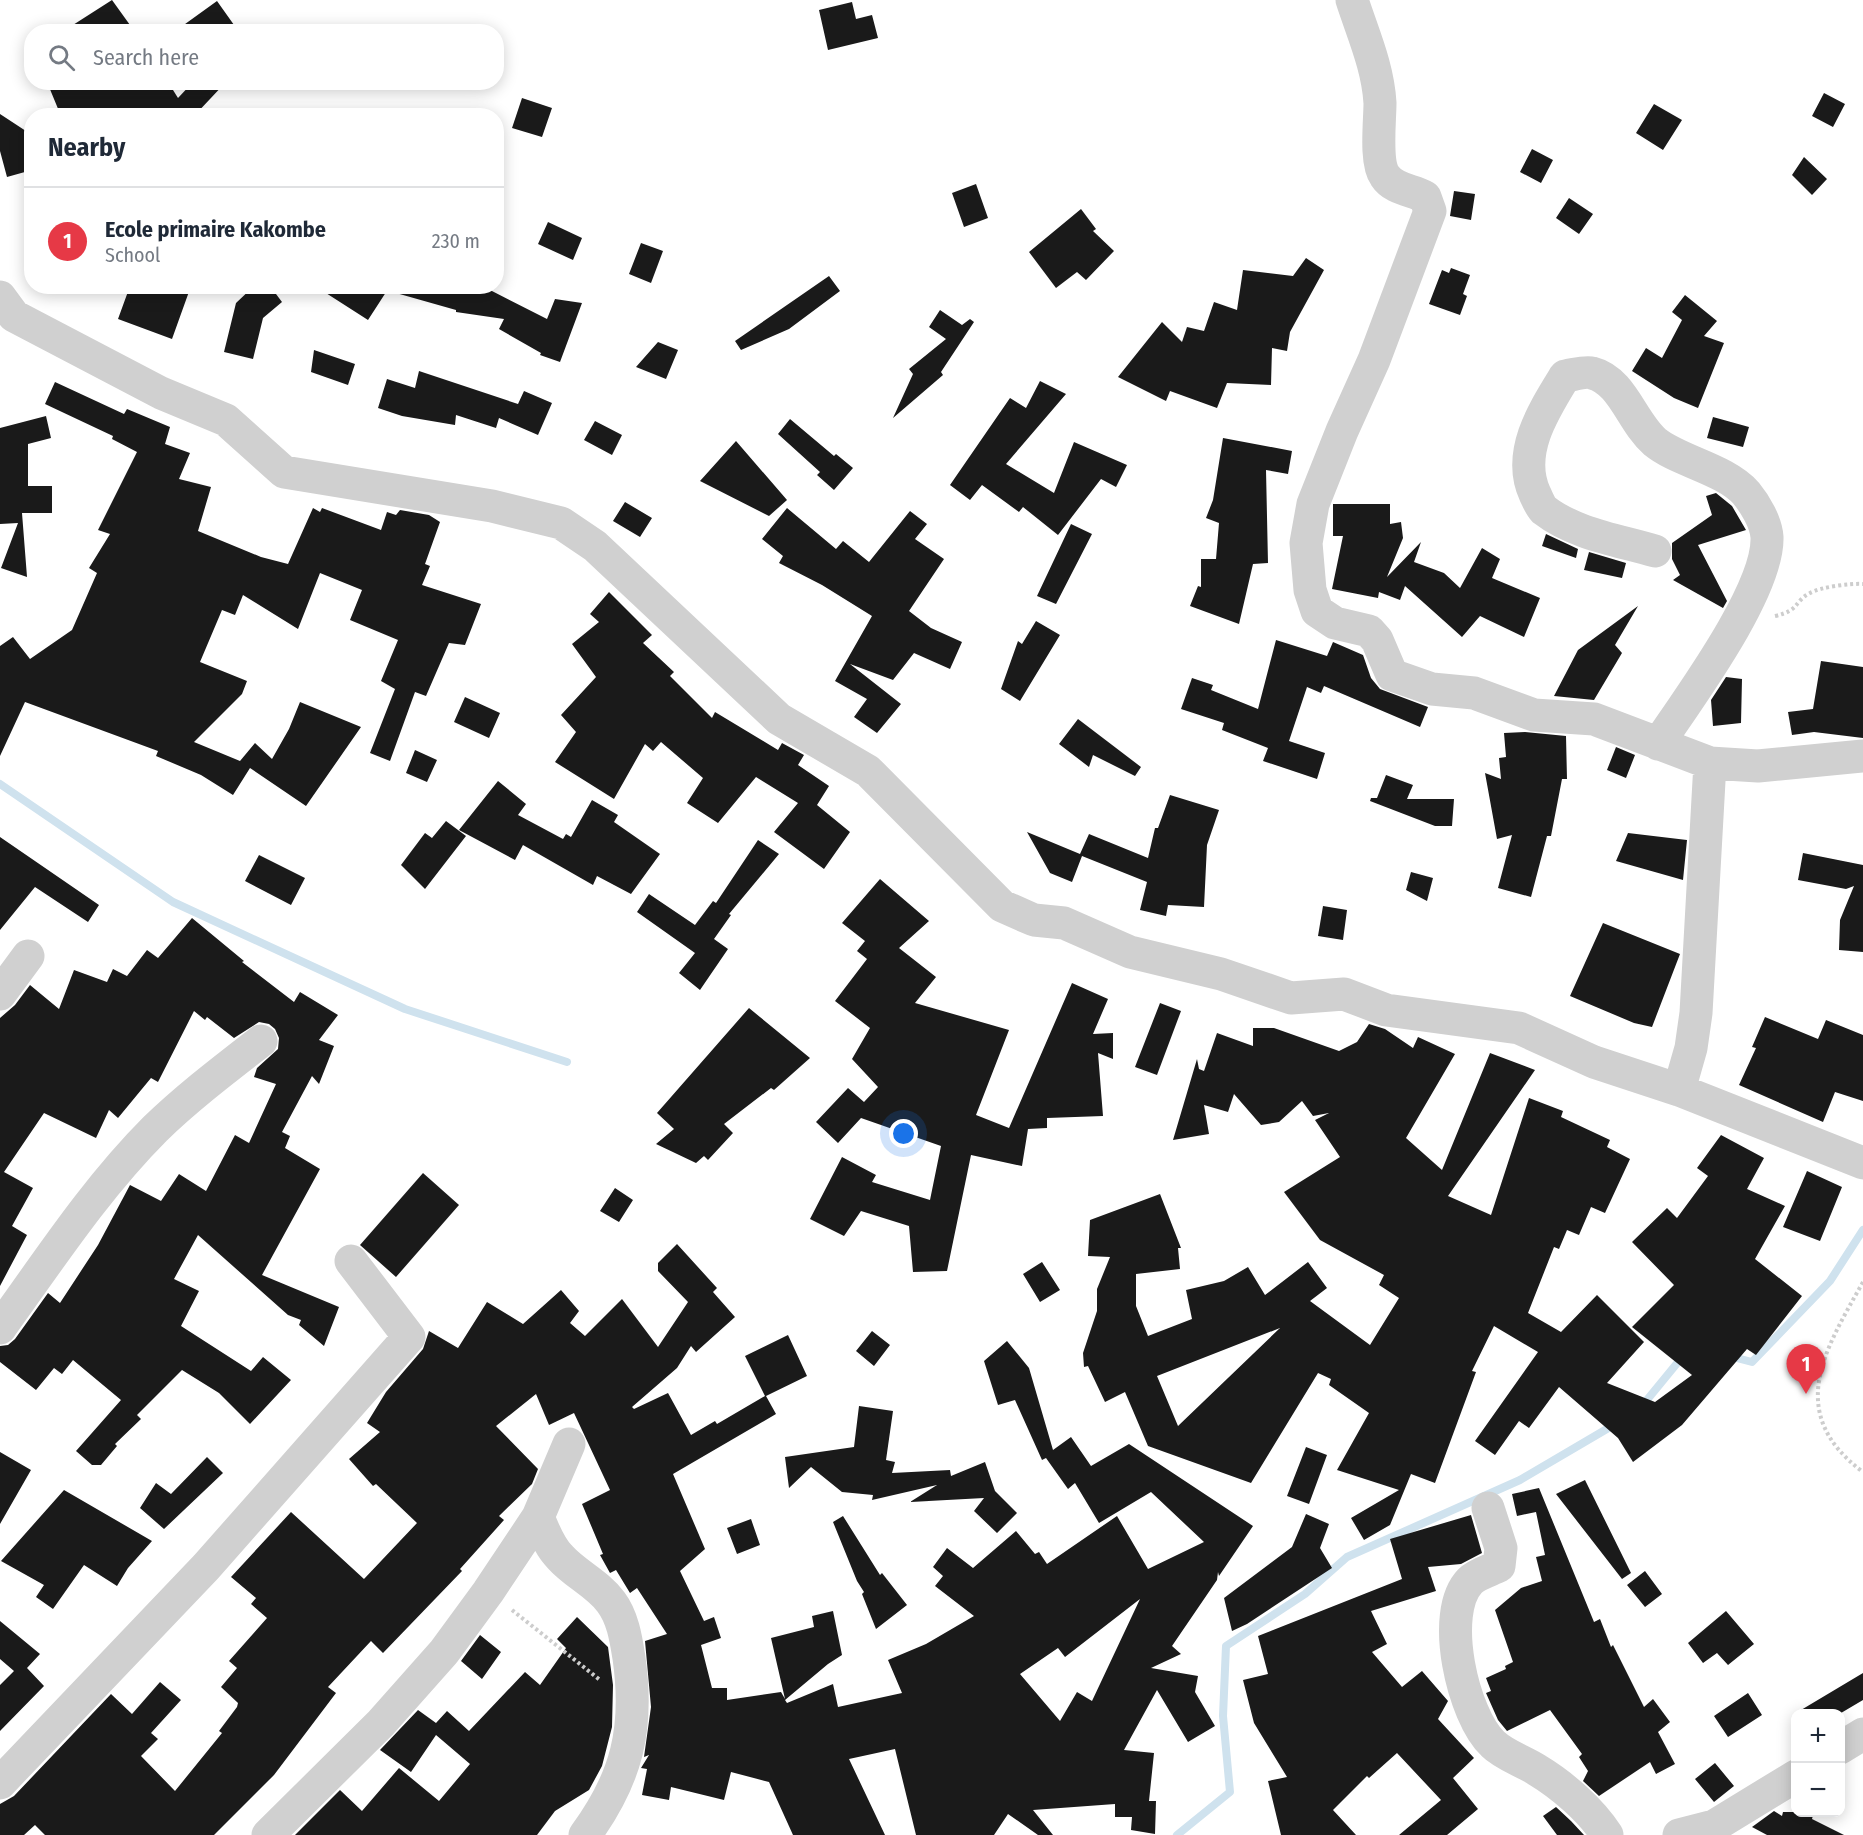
<!DOCTYPE html>
<html lang="en">
<head>
<meta charset="utf-8">
<style>
	:root { --surface:#fff; --page:#f2f2f3; --text:#1f2937; --muted:#747a83; --line:#e0e1e3; --accent:#e63946 }
	body { margin:0; font-family:"Fira Sans Condensed",sans-serif; background:var(--page); color:var(--text) }
	.controls { position:absolute; right:18px; bottom:18px; display:grid; overflow:hidden; border-radius:12px; box-shadow:0 3px 15px #0003 }
	.controls button { width:54px; height:54px; display:grid; place-items:center; padding:0; border:0; border-bottom:2px solid var(--line); background:var(--surface); color:var(--text); font:30px sans-serif }
	.you { position:absolute; left:904px; top:1134px; width:21px; height:21px; margin:-15px; border:4px solid #fff; border-radius:50%; background:#1a73e8; box-shadow:0 0 0 9px #1a73e833 }
	.badge { display:grid; place-items:center; width:39px; height:39px; border-radius:50%; background:var(--accent); color:#fff; font-size:20px; font-weight:700 }
	.pin { position:absolute; translate:-50% -50px; filter:drop-shadow(0 2px 3px #0008) }
	.pin::after { content:''; position:absolute; top:32px; width:21px; height:18px; background:inherit; clip-path:polygon(0 0,100% 0,50% 100%) }
	.list { margin:0; padding:0; list-style:none }
	h2 { display:flex; justify-content:space-between; align-items:center; height:78px; margin:0; padding:0 24px; font-size:26px }
	h2 small { font-size:20px; font-weight:400; color:var(--muted) }
	.list li { display:grid; grid-template-columns:39px 1fr auto; gap:18px; align-items:center; box-sizing:border-box; height:108px; padding:0 24px; border-top:2px solid var(--line) }
	.list b { display:block; font-size:22px; white-space:nowrap }
	.list p { margin:0; font-size:20px; white-space:nowrap; color:var(--muted) }
	.list em { font-size:20px; font-style:normal; color:var(--muted) }
	.icon { flex:none; width:33px; height:33px; fill:none; stroke:currentColor; stroke-width:2; stroke-linecap:round; stroke-linejoin:round }
	.map { position:relative; flex:none; width:1863px; height:1835px; overflow:hidden }
	.search { position:absolute; background:var(--surface); box-shadow:0 3px 15px #0003; left:24px; top:24px; width:480px; height:66px; display:flex; align-items:center; gap:15px; box-sizing:border-box; padding:0 21px; border-radius:24px; color:var(--muted); font-size:22px }
	.panel { position:absolute; background:var(--surface); box-shadow:0 3px 15px #0003; left:24px; top:108px; width:480px; height:186px; border-radius:24px }
	.map>svg:first-child { display:block }
</style>
</head>
<body>
<div class="map">
<svg width="1863" height="1835" viewBox="0 0 1863 1835">
	<rect width="100%" height="100%" fill="#fff"/>
	<g fill="none" stroke-linecap="round" stroke-linejoin="round">
		<!-- stream -->
		<path stroke="#cfe2ee" stroke-width="8" d="M0 784 173 902 405 1009 567 1062
			M1729 1356 1752 1362 1830 1281 1863 1230
			M1642 1406 1683 1356
			M1177 1835 1230 1792 1223 1716 1226 1646 1305 1594 1347 1557 1520 1480 1617 1423"/>
	</g>
	<!-- building -->
	<path fill="#1a1a1a" fill-rule="evenodd" d="M112 0 135 32H62Z
		M217 1 239 32H174Z
		M852 2 856 19 872 15 878 38 828 50 819 10Z
		M47 82H168L178 98 193 82H226L194 116H61Z
		M1824 93 1845 104 1833 127 1812 116Z
		M522 98 552 108 542 137 512 128Z
		M1654 104 1682 120 1663 150 1636 133Z
		M0 114 32 135V170L7 177 0 151Z
		M1532 149 1553 160 1541 183 1520 172Z
		M1804 157 1827 179 1812 195 1792 175Z
		M976 184 988 218 964 227 952 193Z
		M1454 191 1475 194 1471 220 1450 216Z
		M1569 198 1593 214 1579 234 1556 218Z
		M1081 209 1096 229 1093 231 1114 251 1086 280 1077 272 1056 288 1029 252Z
		M548 222 582 238 573 260 538 244Z
		M641 243 663 251 651 283 629 274Z
		M1306 258 1324 270 1290 332 1287 351 1272 348 1271 385 1227 383 1217 408 1170 391 1166 401 1118 377 1162 322 1182 342 1187 327 1204 331 1214 302 1237 310 1243 270 1293 276Z
		M1451 268 1470 275 1463 294 1467 296 1460 315 1429 304 1442 270 1449 273Z
		M829 276 840 291 789 329 741 350 735 341Z
		M130 286H191L172 339 118 319Z
		M254 286H270L282 302 263 318 253 359 224 352 236 303Z
		M315 286H390L368 320Z
		M396 286H464L490 290 547 319 555 299 582 303 560 362 540 355 541 353 499 329 504 319 456 312V310L396 293Z
		M1685 295 1717 321 1704 336 1724 343 1698 408 1674 398 1632 371 1646 348 1662 358 1682 320 1672 312Z
		M940 310 962 325 970 319 974 322 941 372 943 375 893 418 913 374 909 369 946 339 929 327Z
		M658 342 678 350 666 379 636 367Z
		M314 350 355 364 348 385 311 372Z
		M419 371 518 404 524 391 552 403 538 435 499 418 496 428 456 415 455 425 402 416 378 408 387 379 415 388Z
		M1040 381 1066 394 1006 464 1054 493 1074 442 1127 465 1116 487 1101 479 1058 535 1023 507 1019 512 982 485 970 500 950 485 1010 398 1026 408Z
		M55 382 124 414 127 409 170 427 165 444 190 453 179 479 211 487 198 531 261 557 288 564 313 508 320 512 322 508 381 530 387 512 396 515 400 510 429 515 440 522 425 564 430 566 422 585 481 604 465 645 449 643 426 696 415 692 390 761 370 753 395 689 381 681 398 640 350 620 362 590 320 573 298 629 243 595 235 615 222 610 200 662 247 681 242 694 194 742 240 761 255 743 272 759 289 729 300 702 361 727 306 806 250 768 233 795 201 775 156 756 158 751 25 702 0 756V646L13 637 30 659 72 630 97 573 89 568 110 534 98 530 137 452 112 439 113 436 45 404Z
		M46 416 51 438 28 444V486H52V513H22L27 577 1 568 18 523 0 524V428Z
		M1713 417 1749 427 1743 447 1707 438Z
		M790 419 834 456 836 454 853 468 834 490 817 475 820 472 778 434Z
		M595 421 622 435 612 455 584 440Z
		M1223 438 1292 451 1288 474 1266 470 1268 563 1253 564 1239 624 1190 606 1198 586 1201 587V559H1216L1219 523 1206 518 1213 500Z
		M736 441 787 500 769 516 700 481Z
		M1716 493 1732 506 1746 530 1698 545 1727 601 1723 608 1673 580 1680 575 1672 559V543L1712 515 1706 496Z
		M625 502 652 518 640 537 613 521Z
		M1333 504H1390V524L1401 522 1403 538 1387 577 1421 542 1414 562 1444 573 1460 588 1482 548 1500 559 1492 578 1540 598 1524 637 1480 616 1462 637 1405 586 1400 600 1379 592 1378 598 1332 589 1343 536H1333Z
		M787 508 836 549 843 541 869 562 910 511 927 524 915 539 944 559 909 611 931 628 962 642 950 669 914 653 893 680 850 664 901 704 877 733 854 717 867 699 835 681 872 616 822 585 779 563 783 556 762 539Z
		M1071 524 1092 534 1056 604 1037 596Z
		M1546 534 1578 549 1576 558 1542 546Z
		M1589 552 1626 563 1622 578 1584 570Z
		M609 592 652 635 643 643 674 672 670 676 712 718 715 712 778 750 782 743 804 755 798 765 829 786 817 805 850 832 824 869 774 832 798 803 756 777 718 823 687 803 703 778 661 742 653 751 645 744 614 799 555 762 576 732 561 715 596 677 572 644 599 622 590 614Z
		M1638 606 1615 645 1622 653 1594 700 1554 696 1578 650Z
		M1036 621 1060 635 1020 701 1001 689 1018 641 1022 644Z
		M1276 640 1327 656 1333 642 1363 655 1371 678 1380 689 1428 707 1420 727 1324 686 1321 693 1307 687 1289 741 1325 753 1317 779 1263 761 1268 748 1222 730 1224 723 1181 709 1192 678 1213 685 1211 690 1258 709Z
		M1821 661 1863 667V738L1814 732 1792 735 1788 712 1813 709Z
		M1726 677 1742 679 1741 723 1713 726 1711 700Z
		M465 697 500 713 489 738 454 722Z
		M1078 719 1141 767 1135 776 1093 755 1089 767 1059 744Z
		M1525 732 1566 736 1567 779H1562L1551 836H1547L1531 897 1498 888 1512 835 1497 839 1485 773 1501 779 1499 758 1506 757 1504 733Z
		M1616 747 1635 755 1626 778 1607 770Z
		M415 750 437 760 427 782 406 773Z
		M1386 775 1413 785 1407 799H1454L1452 826H1435L1370 801 1371 798H1377Z
		M498 781 526 804 518 815 563 839 566 834 571 837 592 800 618 815 614 822 660 854 631 894 597 876 593 885 523 845 515 860 459 830Z
		M1170 795 1219 810 1207 845 1204 907 1168 905 1166 916 1140 910 1147 882 1082 856 1072 882 1050 873 1027 832 1080 854 1089 834 1148 858 1155 828H1158Z
		M446 821 466 836 425 889 401 865 425 833 432 838Z
		M1628 833 1687 840 1683 880 1616 861Z
		M0 837 99 905 88 922 35 887 0 930Z
		M758 840 779 854 729 914 731 915 714 939 728 949 700 990 679 973 695 953 637 912 649 894 695 925 713 901 716 903Z
		M1803 853 1863 865V952L1839 950 1840 920 1854 886 1846 889 1798 880Z
		M259 855 305 878 291 905 245 881Z
		M1411 872 1433 878 1427 901 1406 890Z
		M880 879 929 921 899 948 936 977 915 1003 1009 1030 976 1115 1009 1128 1072 983 1108 999 1093 1034 1113 1033V1059L1098 1053 1103 1116 1047 1118V1128L1028 1129 1022 1166 971 1155 947 1271 913 1272 909 1226 861 1211 844 1236 810 1219 842 1157 876 1175 872 1182 930 1200 941 1146 861 1118 838 1143 816 1122 848 1088 864 1102 878 1087 852 1059 870 1028 835 1001 867 959 857 951 865 941 842 923Z
		M1323 906 1347 910 1343 940 1318 936Z
		M192 918 244 961 242 962 294 1002 300 992 338 1015 319 1040 334 1046 319 1084 312 1076 282 1132 290 1136 285 1148 320 1169 262 1275 339 1307 324 1346 299 1325 301 1320 288 1315 198 1235 174 1279 199 1291 181 1326 251 1371 263 1357 291 1380 250 1424 219 1393 182 1370 137 1415 141 1419 115 1444 117 1446 101 1465H92L76 1451 121 1400 73 1360 62 1374 54 1368 36 1390 0 1362V1346L8 1345 15 1339 48 1293 60 1303 98 1245 130 1185 161 1201 179 1174 206 1191 235 1135 249 1143 276 1084 254 1077 257 1068 278 1049 279 1038 275 1029 269 1024 259 1022 234 1038 207 1017 205 1020 194 1011 158 1082 151 1078 118 1118 109 1110 96 1138 44 1113 4 1172 33 1188 12 1226 27 1235 0 1286V1018L15 1005 30 985 59 1009 74 970 107 982 113 969 127 976 147 950 158 958Z
		M1603 923 1680 954 1652 1027 1634 1023 1570 996Z
		M1160 1003 1181 1011 1157 1075 1135 1067Z
		M749 1008 810 1058 774 1090 771 1088 724 1124 733 1133 708 1160 704 1156 696 1163 656 1144 674 1129 657 1113Z
		M1765 1017 1818 1039 1826 1020 1863 1035V1101L1835 1092 1823 1122 1739 1085 1756 1048 1752 1047Z
		M1369 1024 1385 1029 1413 1048 1418 1037 1455 1054 1406 1138 1442 1170 1490 1053 1535 1070 1448 1196 1491 1215 1529 1098 1563 1111 1561 1117 1610 1140 1607 1147 1630 1159 1605 1213 1591 1207 1579 1235 1567 1230 1559 1249 1554 1247 1528 1313 1561 1332 1597 1295 1644 1342 1607 1383 1655 1402 1692 1375 1632 1327 1674 1285 1632 1242 1667 1208 1677 1218 1708 1176 1697 1168 1721 1135 1764 1158 1747 1189 1785 1206 1755 1259 1802 1296 1756 1355 1747 1349 1682 1425 1633 1462 1618 1438 1559 1387 1529 1428 1519 1421 1495 1455 1475 1441 1538 1352 1494 1326 1472 1371 1476 1372 1435 1483 1411 1474 1390 1525 1364 1540 1351 1518 1399 1490 1337 1470 1369 1413 1329 1385 1331 1379 1318 1373 1251 1483 1148 1446 1125 1392 1105 1402 1088 1366 1084 1367 1083 1353 1097 1311V1289L1110 1257 1088 1256 1090 1220 1160 1194 1181 1248H1178L1180 1269 1136 1274V1306L1148 1336 1192 1319 1186 1290 1224 1281 1248 1267 1265 1295 1308 1262 1327 1288 1310 1301 1370 1345 1399 1298 1379 1285 1384 1275 1320 1240 1284 1192 1340 1157 1315 1120 1329 1113 1313 1116 1302 1101 1279 1122 1261 1125 1234 1094 1228 1112 1204 1105 1209 1134 1173 1140 1197 1059 1199 1069 1204 1071 1217 1033 1253 1046V1028H1274L1339 1051 1357 1042ZM1280 1328 1178 1426 1157 1376Z
		M1807 1171 1842 1187 1820 1241 1783 1227Z
		M423 1173 459 1205 396 1277 360 1245Z
		M615 1188 633 1200 619 1222 600 1211Z
		M677 1244 717 1288 713 1292 735 1317 696 1352 691 1346 677 1368 632 1407 634 1409 668 1393 691 1435 715 1421 717 1424 765 1396 745 1356 788 1335 807 1376 766 1396 776 1414 673 1474 705 1549 680 1571 704 1621 714 1617 721 1638 701 1645 712 1688H727V1700L781 1692 785 1699 771 1638 814 1627 812 1616 833 1611 842 1655 828 1664 785 1700 787 1703 833 1684 838 1707 902 1693 888 1660 926 1644 974 1616 935 1586 943 1576 933 1567 947 1548 973 1568 1016 1531 1035 1554 1039 1552 1047 1564 1117 1516 1148 1569 1204 1542 1151 1492 1099 1523 1075 1483 1068 1489 1046 1458 1042 1460 1015 1400 998 1405 984 1361 1007 1341 1029 1368 1053 1450 1071 1437 1091 1466 1129 1444 1253 1526 1219 1576 1218 1572 1217 1580 1172 1646 1181 1654 1151 1668 1198 1676 1195 1692 1215 1726 1188 1742 1157 1690 1124 1750 1154 1753 1149 1801H1156L1155 1834 1131 1830 1132 1817H1115V1804L1033 1810 1053 1835H1038L1008 1814 994 1835H916L895 1749 849 1759 885 1835H793L769 1782 731 1772 724 1800 671 1787 669 1800 642 1795 647 1769 641 1768 649 1755 644 1757 651 1707 645 1641 667 1634 637 1588 630 1593 616 1570 610 1573 600 1555 603 1554 582 1504 610 1490 574 1413 549 1425 536 1394 496 1426 538 1469 532 1484 499 1516 504 1520 460 1569 462 1571 383 1653 371 1641 328 1687 336 1693 274 1775 214 1835H45L35 1825 24 1835H0V1804L14 1796 111 1694 132 1714 160 1682 181 1700 151 1733 158 1739 141 1756 175 1791 222 1733 219 1731 237 1707 238 1703 221 1687 237 1668 229 1661 267 1618 251 1604 256 1598 231 1577 291 1512 364 1579 417 1523 376 1484 373 1486 349 1459 380 1432 367 1423 386 1392 423 1349 429 1331 458 1348 487 1302 523 1324 561 1290 579 1311 570 1323 585 1336 622 1299 658 1347 688 1302 658 1271V1263ZM1140 1599 1092 1701 1077 1692 1060 1721 1020 1674 1058 1648 1065 1657Z
		M1042 1262 1060 1290 1040 1302 1023 1274Z
		M872 1331 890 1345 874 1366 856 1351Z
		M859 1406 893 1411 886 1460 895 1462 892 1473 950 1470 951 1476 985 1462 995 1491 1017 1513 997 1533 974 1511 984 1498 910 1502 937 1485 872 1500 873 1495 842 1492 811 1467 789 1488 785 1457 854 1447Z
		M1306 1447 1327 1455 1309 1504 1287 1496Z
		M0 1452 31 1470 0 1524Z
		M207 1457 223 1473 164 1529 140 1508 156 1483 171 1494Z
		M1585 1480 1631 1573 1622 1579 1556 1494Z
		M1539 1488 1594 1622 1600 1619 1611 1647 1613 1645 1644 1707 1653 1699 1670 1722 1658 1732 1675 1764 1656 1774 1650 1762 1599 1796 1583 1781 1588 1771 1579 1757 1582 1754 1550 1710 1507 1731 1498 1720 1486 1693 1491 1691 1486 1678 1506 1669 1505 1666 1513 1662 1495 1610 1521 1588 1542 1581 1536 1557 1545 1555 1536 1512 1517 1516 1512 1494Z
		M64 1490 152 1541 128 1568 117 1586 84 1565 53 1609 36 1597 44 1585 1 1561Z
		M1306 1514 1329 1524 1320 1548 1332 1568 1247 1624 1232 1631 1224 1598 1292 1547Z
		M1471 1515 1482 1553 1461 1564 1428 1567 1436 1591 1371 1611 1387 1644 1372 1652 1402 1687 1422 1671 1448 1701 1438 1719 1474 1758 1453 1778 1478 1809 1447 1835H1399L1441 1800 1397 1753 1369 1778 1367 1776 1333 1810 1356 1835H1281L1268 1781 1287 1777 1254 1723 1243 1680 1268 1674 1258 1636 1402 1579 1390 1539Z
		M843 1516 880 1575 882 1573 907 1605 876 1629 862 1594 864 1592 857 1581 833 1522Z
		M751 1519 760 1545 737 1554 727 1528Z
		M1645 1571 1662 1594 1645 1607 1627 1585Z
		M1726 1611 1754 1644 1728 1665 1717 1653 1703 1663 1688 1643Z
		M577 1617 608 1647 613 1685 612 1727 602 1766 589 1790 555 1811 537 1835H295L340 1790 362 1811 399 1768 439 1801 470 1764 436 1735 411 1772 380 1750 418 1710 436 1723 447 1711 469 1731 525 1672 540 1685 566 1648 557 1639Z
		M0 1621 40 1654 27 1668 44 1686 0 1731V1685L14 1671 0 1659Z
		M480 1635 501 1652 482 1679 461 1661Z
		M1863 1673V1700L1841 1713H1796Z
		M1748 1693 1762 1715 1728 1737 1714 1716Z
		M1715 1763 1734 1786 1714 1802 1695 1779Z
		M1556 1807 1571 1821 1584 1835H1557L1543 1816Z
		M1774 1811 1782 1816 1783 1812H1814L1812 1819 1844 1835H1767L1752 1827Z"/>
	<g fill="none" stroke-linecap="round" stroke-linejoin="round">
		<!-- path -->
		<path stroke="#cdcdcd" stroke-width="4" stroke-dasharray="3 3" stroke-linecap="butt" d="M1775 616C1801 610 1793 602 1810 593 1820 587 1852 583 1863 584
			M1863 1282C1825 1350 1784 1413 1863 1472
			M512 1610 600 1680"/>
		<!-- minor -->
		<path stroke="#d0d0d0" stroke-width="33" d="M1352 0C1363 34 1378 67 1380 103 1380 121 1375 162 1385 176 1394 190 1413 190 1425 197L1430 211 1374 360 1342 431 1313 504 1306 543 1310 590 1317 611 1335 623 1369 631 1377 640 1392 675 1432 689 1474 693 1534 715 1594 719 1710 763 1758 766 1863 756
			M0 297 14 316 161 393 226 420 284 472 492 506 561 523 595 546 779 719 868 771 1002 906 1034 920 1064 923 1130 952 1221 974 1291 998 1344 994 1386 1010 1519 1028 1594 1062 1679 1090 1863 1163
			M1655 551C1618 540 1575 534 1544 510 1540 506 1538 500 1535 494 1516 453 1544 410 1565 376 1573 375 1585 371 1592 373 1623 381 1631 421 1655 442 1678 461 1725 469 1746 493 1755 504 1766 522 1767 537 1769 590 1689 698 1658 744
			M0 994 28 956
			M1679 1090 1691 1048 1696 1013 1710 763
			M0 1328C49 1260 96 1188 155 1129 188 1097 225 1069 261 1041
			M1488 1508 1501 1548 1499 1566C1491 1570 1477 1574 1470 1581 1439 1613 1463 1716 1493 1744 1504 1755 1523 1761 1537 1770 1562 1785 1591 1810 1607 1835
			M538 1517C544 1531 549 1546 560 1557 575 1574 598 1584 611 1602 623 1618 626 1639 629 1658 639 1728 627 1778 585 1835
			M1840 1748 1863 1734
			M0 1783 206 1567 409 1337 351 1261
			M268 1835 381 1723 444 1652 488 1592 538 1517 569 1444
			M1679 1835 1714 1826 1796 1776"/>
	</g>
</svg>
<div class="controls">
<button>+</button>
<button>−</button>
</div>
<div class="you"></div>
<div class="pin badge" style="left:1806px;top:1394px">1</div>
<div class="search"><svg class="icon" aria-label="search" viewBox="0 0 24 24"><circle cx="10" cy="10" r="6"/><path d="M15 15l6 6"/></svg>Search here</div>
<section class="panel">
<h2>Nearby<small></small></h2>
<ul class="list">
<li><span class="badge">1</span><div><b>Ecole primaire Kakombe</b><p>School</p></div><em>230 m</em></li>
</ul>
</section>
</div>
</body>
</html>
